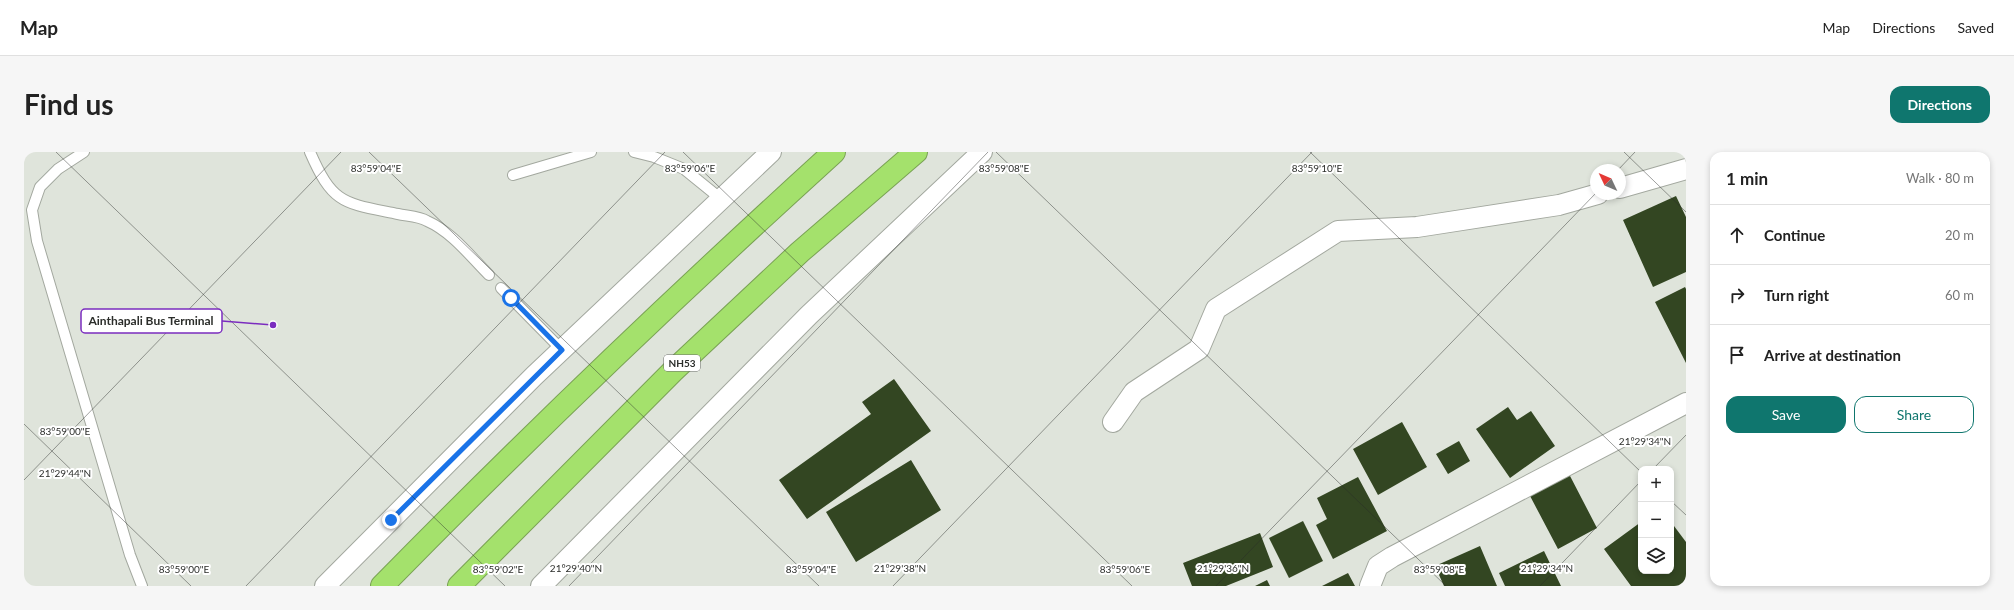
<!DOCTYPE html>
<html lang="en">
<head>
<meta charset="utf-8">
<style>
	:root { --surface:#fff; --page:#f6f6f6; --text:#222; --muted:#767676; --line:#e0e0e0; --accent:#0f766e }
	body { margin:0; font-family:Lato,sans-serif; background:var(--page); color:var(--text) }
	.controls { position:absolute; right:12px; bottom:12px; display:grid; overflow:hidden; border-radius:8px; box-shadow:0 2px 6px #0003 }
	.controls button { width:36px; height:36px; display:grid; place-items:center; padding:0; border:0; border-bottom:1px solid var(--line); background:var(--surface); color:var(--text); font:20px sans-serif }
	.compass { position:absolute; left:1566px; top:12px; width:36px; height:36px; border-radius:50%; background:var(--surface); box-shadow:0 2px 6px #0003; rotate:314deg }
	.stop { position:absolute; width:12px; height:12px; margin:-9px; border:3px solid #1a73e8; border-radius:50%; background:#fff }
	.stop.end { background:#1a73e8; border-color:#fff; box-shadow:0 1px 4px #0008 }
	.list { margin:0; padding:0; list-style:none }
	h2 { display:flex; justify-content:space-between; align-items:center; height:52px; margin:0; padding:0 16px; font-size:17px }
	h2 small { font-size:13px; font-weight:400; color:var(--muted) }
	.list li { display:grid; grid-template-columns:26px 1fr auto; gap:12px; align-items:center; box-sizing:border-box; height:60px; padding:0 16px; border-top:1px solid var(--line) }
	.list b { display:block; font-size:15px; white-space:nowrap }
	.list em { font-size:13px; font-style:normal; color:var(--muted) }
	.actions { display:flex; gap:8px; padding:12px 16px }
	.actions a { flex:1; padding:9px 0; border:1px solid var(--accent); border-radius:12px; text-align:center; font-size:14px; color:var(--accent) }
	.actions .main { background:var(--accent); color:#fff }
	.icon { flex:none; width:22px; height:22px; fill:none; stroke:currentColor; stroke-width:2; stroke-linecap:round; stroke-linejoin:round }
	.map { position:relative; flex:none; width:1662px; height:434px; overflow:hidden; border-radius:12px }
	header { display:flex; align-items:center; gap:24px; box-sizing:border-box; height:56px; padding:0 20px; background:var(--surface); border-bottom:1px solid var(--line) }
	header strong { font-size:19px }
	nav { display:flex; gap:22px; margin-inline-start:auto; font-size:14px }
	.intro { display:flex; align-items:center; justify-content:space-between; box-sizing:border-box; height:96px; padding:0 24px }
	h1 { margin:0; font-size:28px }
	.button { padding:10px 18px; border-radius:12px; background:var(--accent); color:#fff; font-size:14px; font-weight:700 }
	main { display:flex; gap:24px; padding:0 24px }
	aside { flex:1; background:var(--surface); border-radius:12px; box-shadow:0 2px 6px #0003 }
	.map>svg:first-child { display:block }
</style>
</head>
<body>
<header>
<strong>Map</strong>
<nav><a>Map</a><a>Directions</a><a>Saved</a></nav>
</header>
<div class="intro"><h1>Find us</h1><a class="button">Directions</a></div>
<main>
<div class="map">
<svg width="1662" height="434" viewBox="0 0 1662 434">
	<rect width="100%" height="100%" fill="#dfe4db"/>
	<!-- building -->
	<path fill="#334622" d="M1652 44 1662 65V120L1629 135 1599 68Z
		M1661 135 1662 137V211L1631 150Z
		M870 227 907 279 783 367 755 328 847 262 838 250Z
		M1484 255 1493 268 1507 259 1531 294 1486 326 1452 277Z
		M1378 270 1403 315 1354 343 1329 297Z
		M1435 289 1446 309 1424 322 1412 302Z
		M887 308 917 358 832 410 802 360Z
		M1545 322 1573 376 1534 397 1505 342Z
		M1334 325 1363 379 1309 407 1292 373 1303 367 1293 346Z
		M1279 369 1299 409 1265 426 1245 386Z
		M1617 370V419H1647V370L1662 390V434H1607L1580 397Z
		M1236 381 1249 415 1202 434H1168L1159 411Z
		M1456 394 1473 434H1420L1411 414Z
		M1520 399 1537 434H1481L1475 421Z
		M1324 421 1331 434H1298Z
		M1243 428 1246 434H1231Z"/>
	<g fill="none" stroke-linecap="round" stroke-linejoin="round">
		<defs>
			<path id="lane" d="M60 0 34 17 16 35 8 58 13 89 106 403 118 434
				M286 0C309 53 320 51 374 62 383 64 395 64 403 69 428 80 446 104 465 123
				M610 0 630 5 660 17 697 47
				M489 23 567 0
				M477 136 538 198"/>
			<path id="street" d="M1596 36 1662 17
				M1089 270 1110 240 1175 197 1192 157 1314 79 1393 75 1535 53 1574 42
				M301 434 510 224 747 0
				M517 434 785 163 958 0
				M1346 434 1354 414 1368 405 1662 251"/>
			<path id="highway" d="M358 434C504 285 656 140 810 0
				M435 434 649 219 776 100 892 0"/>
		</defs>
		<!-- lane casing -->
		<use href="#lane" stroke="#a3a89f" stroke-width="12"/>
		<!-- street casing -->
		<use href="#street" stroke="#a3a89f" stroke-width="22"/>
		<!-- highway casing -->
		<use href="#highway" stroke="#7aa255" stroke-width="24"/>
		<!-- lane -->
		<use href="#lane" stroke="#fff" stroke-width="10"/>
		<!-- street -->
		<use href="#street" stroke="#fff" stroke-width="20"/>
		<!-- highway -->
		<use href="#highway" stroke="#a4e16c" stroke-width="22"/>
	</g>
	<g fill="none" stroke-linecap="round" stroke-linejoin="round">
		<!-- route -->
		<path stroke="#1a73e8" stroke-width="5" d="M367 368 538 198 487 146"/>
	</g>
	<!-- ticks -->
	<path fill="none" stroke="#2b2d2a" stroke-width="1" stroke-opacity="0.45" d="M32 0 481 434M345 0 795 434M659 0 1108 434M972 0 1422 434M1286 0 1617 320M1600 0 1662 60M1594 18 1611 0M0 272 167 434M1629 317 1662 283M0 328 317 0M1647 349 1662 363M222 434 641 0M545 434 964 0M869 434 1288 0M1192 434 1572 41M1516 434 1617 329"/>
	<g text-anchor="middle" stroke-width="4" stroke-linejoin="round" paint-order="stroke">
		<!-- shield labels -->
		<rect fill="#fff" stroke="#6b6c6a" stroke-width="1" x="640" y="203" width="36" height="16" rx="3"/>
		<g font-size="10" font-weight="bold" fill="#2b2d2a">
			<text x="658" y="215">NH53</text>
		</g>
	</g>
	<g font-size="10" text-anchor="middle" fill="#2b2d2a" stroke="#fff" stroke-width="4" stroke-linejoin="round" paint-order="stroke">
		<text x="352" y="20">83°59'04"E</text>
		<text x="666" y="20">83°59'06"E</text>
		<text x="980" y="20">83°59'08"E</text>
		<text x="1293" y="20">83°59'10"E</text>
		<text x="41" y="283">83°59'00"E</text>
		<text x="1621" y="293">21°29'34"N</text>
		<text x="41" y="325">21°29'44"N</text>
		<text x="552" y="420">21°29'40"N</text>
		<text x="876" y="420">21°29'38"N</text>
		<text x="1199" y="420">21°29'36"N</text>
		<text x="1523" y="420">21°29'34"N</text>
		<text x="160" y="421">83°59'00"E</text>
		<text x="474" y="421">83°59'02"E</text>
		<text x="787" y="421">83°59'04"E</text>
		<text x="1101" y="421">83°59'06"E</text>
		<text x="1415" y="421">83°59'08"E</text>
	</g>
	<!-- callouts -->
	<path fill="none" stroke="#7b2cbf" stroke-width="1.5" d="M249 173L198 169"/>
	<circle fill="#7b2cbf" stroke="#fff" stroke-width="1.5" cx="249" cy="173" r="4"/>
	<rect fill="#fff" stroke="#7b2cbf" stroke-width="1.5" x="57" y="157" width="141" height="24" rx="4"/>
	<g font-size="12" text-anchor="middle" font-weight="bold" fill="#2b2d2a">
		<text x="127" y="173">Ainthapali Bus Terminal</text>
	</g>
</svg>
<div class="controls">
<button>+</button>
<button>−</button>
<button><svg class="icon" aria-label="layers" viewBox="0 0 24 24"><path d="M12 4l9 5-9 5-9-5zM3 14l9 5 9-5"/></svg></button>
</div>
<svg class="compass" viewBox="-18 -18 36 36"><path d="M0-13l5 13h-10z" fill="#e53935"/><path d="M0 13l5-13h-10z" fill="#767676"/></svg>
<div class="stop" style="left:487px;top:146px"></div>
<div class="stop end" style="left:367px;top:368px"></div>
</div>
<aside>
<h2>1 min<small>Walk · 80 m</small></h2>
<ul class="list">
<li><svg class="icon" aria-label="ahead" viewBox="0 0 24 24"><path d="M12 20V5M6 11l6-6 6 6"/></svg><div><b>Continue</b></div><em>20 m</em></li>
<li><svg class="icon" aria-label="right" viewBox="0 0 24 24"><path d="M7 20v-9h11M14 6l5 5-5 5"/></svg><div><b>Turn right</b></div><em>60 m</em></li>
<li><svg class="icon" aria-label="arrive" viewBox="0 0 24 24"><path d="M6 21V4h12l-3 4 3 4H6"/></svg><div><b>Arrive at destination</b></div></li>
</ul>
<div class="actions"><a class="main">Save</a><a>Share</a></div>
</aside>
</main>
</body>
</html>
